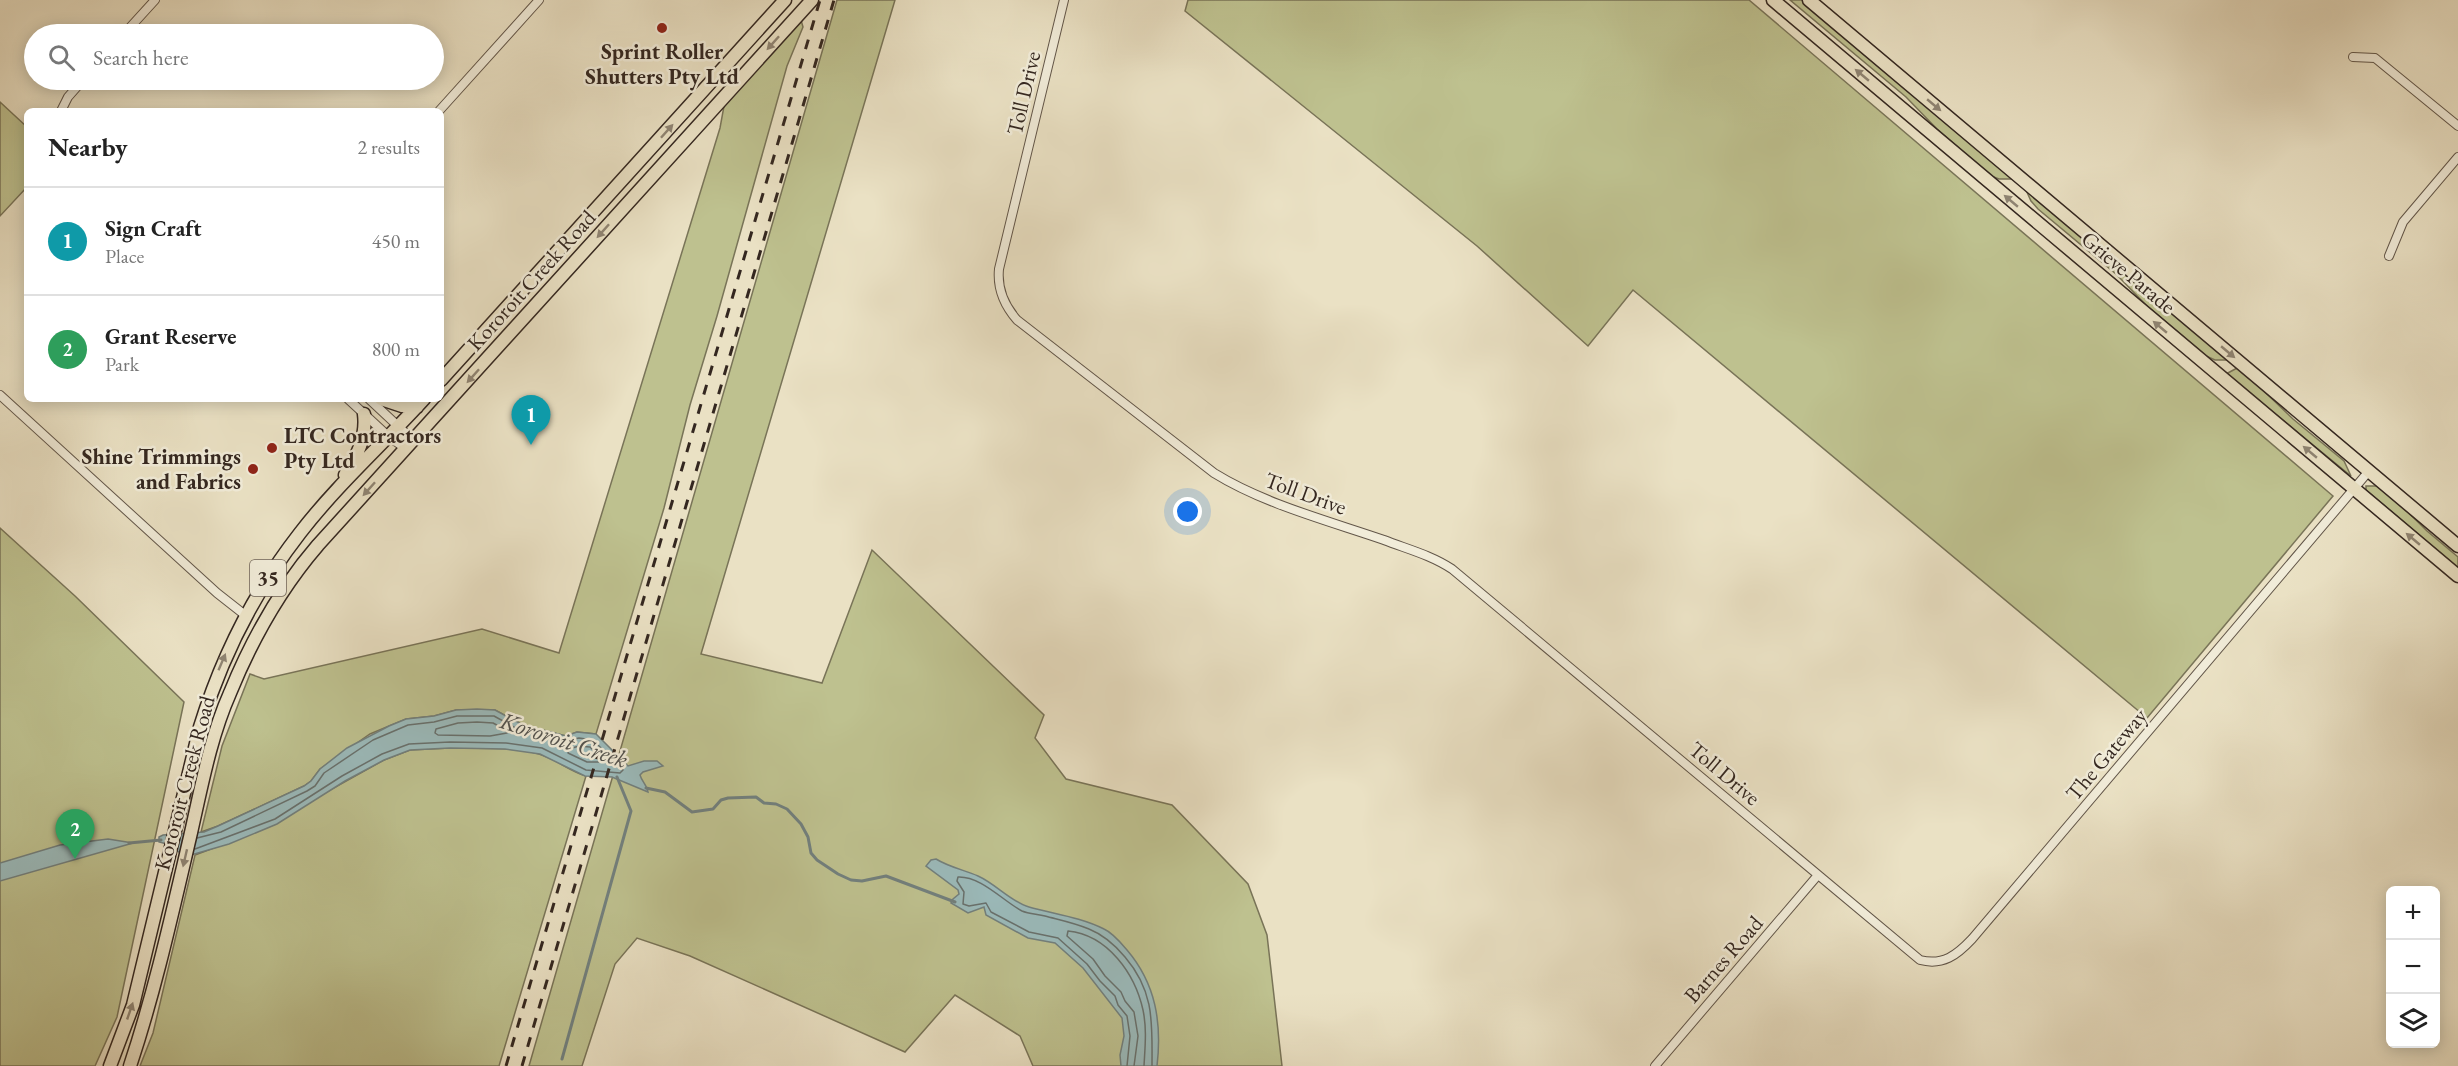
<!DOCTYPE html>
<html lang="en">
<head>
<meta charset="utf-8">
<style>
	:root { --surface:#fff; --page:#f2f2f2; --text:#222; --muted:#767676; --line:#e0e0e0; --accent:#8f2418 }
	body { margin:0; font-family:"EB Garamond",serif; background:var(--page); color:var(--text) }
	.controls { position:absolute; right:18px; bottom:18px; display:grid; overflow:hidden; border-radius:9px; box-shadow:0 3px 15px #0003 }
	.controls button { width:54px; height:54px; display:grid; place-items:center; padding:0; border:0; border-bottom:2px solid var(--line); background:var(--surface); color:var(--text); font:30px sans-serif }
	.you { position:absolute; left:1188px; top:512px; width:21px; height:21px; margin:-15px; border:4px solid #fff; border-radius:50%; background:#1a73e8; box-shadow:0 0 0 9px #1a73e833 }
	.badge { display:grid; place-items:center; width:39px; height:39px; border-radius:50%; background:var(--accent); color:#fff; font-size:20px; font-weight:700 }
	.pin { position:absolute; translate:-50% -50px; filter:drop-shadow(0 2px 3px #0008) }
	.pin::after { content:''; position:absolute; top:32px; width:21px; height:18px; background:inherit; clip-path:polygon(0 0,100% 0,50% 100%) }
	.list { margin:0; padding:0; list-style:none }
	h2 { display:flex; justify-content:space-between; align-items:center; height:78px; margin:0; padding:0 24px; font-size:26px }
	h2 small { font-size:20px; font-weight:400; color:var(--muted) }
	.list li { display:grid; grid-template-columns:39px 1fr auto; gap:18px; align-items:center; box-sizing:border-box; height:108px; padding:0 24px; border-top:2px solid var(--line) }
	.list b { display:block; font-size:22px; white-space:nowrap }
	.list p { margin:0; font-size:20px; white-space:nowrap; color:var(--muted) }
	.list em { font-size:20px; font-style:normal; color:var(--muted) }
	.icon { flex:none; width:33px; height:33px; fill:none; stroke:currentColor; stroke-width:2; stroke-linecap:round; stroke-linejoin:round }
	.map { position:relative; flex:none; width:2458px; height:1066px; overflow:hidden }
	.search { position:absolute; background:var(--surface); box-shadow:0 3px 15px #0003; left:24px; top:24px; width:420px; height:66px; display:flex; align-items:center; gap:15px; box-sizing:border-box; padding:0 21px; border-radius:33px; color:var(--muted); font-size:22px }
	.panel { position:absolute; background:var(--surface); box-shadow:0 3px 15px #0003; left:24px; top:108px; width:420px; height:294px; border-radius:9px }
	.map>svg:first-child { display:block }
</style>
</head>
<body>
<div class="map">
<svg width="2458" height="1066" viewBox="0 0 2458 1066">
	<rect width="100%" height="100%" fill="#eae1c4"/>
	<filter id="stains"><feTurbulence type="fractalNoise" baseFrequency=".00333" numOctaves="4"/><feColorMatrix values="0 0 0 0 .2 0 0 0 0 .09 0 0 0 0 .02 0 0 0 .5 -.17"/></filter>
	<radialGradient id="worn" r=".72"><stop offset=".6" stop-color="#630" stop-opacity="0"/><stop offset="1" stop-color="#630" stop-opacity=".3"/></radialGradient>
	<!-- green -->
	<path fill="#bec18f" stroke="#797458" stroke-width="1.5" d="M837 0H895L701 654 822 683 872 550 1044 715 1035 738 1066 779 1172 805 1248 884 1267 935 1282 1066H1033L1020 1036 955 995 905 1052 690 956 637 938 615 964 582 1066H529Z
		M1188 0H1749L2333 496 2147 718 1633 290 1588 346 1477 246 1185 11Z
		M1790 0H1802L2012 177V179H1999L1991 176 1937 129 1906 97Z
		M801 20 803 27 787 66 717 316 690 405 664 508 596 734 577 732 566 736 523 725 495 710H456L434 716 406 719 370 734 320 769 311 781 304 786 218 826 201 832 222 746 250 674 264 679 482 629 559 653 720 128 724 106Z
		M0 102 27 127V187L0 216Z
		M2026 190 2229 360H2215L2206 356 2146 305 2116 274 2038 209 2031 201Z
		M2239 367 2293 419 2344 461 2351 476 2226 374Z
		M2366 486H2377L2392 496 2427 531 2458 557V568L2366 490Z
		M0 528 75 596 184 702 117 1017 95 1066H0Z
		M450 748C479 749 512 746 539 754 556 759 569 771 586 776L499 1066H140L153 1033 195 855 251 834 384 760 410 750Z"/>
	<!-- water -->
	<path fill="#9bbbbc" stroke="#72807e" stroke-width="1.5" d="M477 709 495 710 523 725 566 736 577 732 596 734 628 766 644 761H657L663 766 643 772 640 775C642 782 647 785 648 792L612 777 585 776 540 754 505 749 450 748 410 750 384 760 345 781 277 824 229 844 191 855 179 852 167 844 159 842V837L163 835 204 832 218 826 304 786 311 781 320 769 347 748 389 726 406 719 434 716 456 710Z
		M108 839 133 843 0 881V863L60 845Z
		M936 859C949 867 964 870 978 876 996 884 1011 902 1029 907 1054 914 1080 917 1104 929 1113 933 1121 943 1127 950 1156 984 1162 1023 1157 1066H1121L1120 1055 1124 1036 1122 1018 1083 968 1055 943 1028 938 986 915 984 907 968 913 951 903 953 899 959 894 958 890 926 866 931 860Z"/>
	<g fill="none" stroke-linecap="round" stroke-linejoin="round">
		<!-- shore -->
		<path stroke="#68716e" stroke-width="1.5" d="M477 722 493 723 506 730 507 733 490 736 438 735 435 733 436 729 458 723Z
			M579 746 590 747 601 758V762H587L568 753 569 749Z
			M195 849 275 819 342 776 382 754 409 744 450 742 506 743 542 748 586 770 620 773 623 770 593 740 579 738 565 741 521 731 494 716H457L434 722 408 725 373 740 324 773 315 786 307 791 221 832 197 838
			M1127 1066 1130 1036 1127 1016 1118 1005 1115 996 1100 981 1087 964 1058 938 1029 932 991 912 986 903 969 906 963 904 964 892 957 881 958 877C981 876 1003 901 1022 911 1029 914 1038 914 1045 916 1060 920 1075 923 1089 929 1104 935 1115 945 1125 957 1155 992 1152 1024 1152 1066
			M1134 1066 1138 1036 1134 1012 1125 1001 1121 992 1105 976 1093 959 1067 936 1068 931C1108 935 1135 974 1143 1010 1147 1029 1145 1047 1144 1066"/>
		<!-- stream -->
		<path stroke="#72807e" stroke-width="3" d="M646 788 665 792 692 812 713 809 721 800 728 798 756 797 764 803 776 804 787 809 801 824 808 837 811 853 817 860 838 874 851 880 862 881 886 876 955 902
			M129 843 161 840
			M562 1059 631 811 617 777"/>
		<defs>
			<path id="street" d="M1064 0 999 269C997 289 1004 305 1017 320L1214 473C1264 504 1329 521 1384 540 1407 549 1431 555 1452 569L1920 960C1943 966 1957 955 1972 939L2369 471
				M124 34 155 0
				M2353 57 2375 58 2458 126
				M61 111 68 97 83 80
				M439 111 539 0
				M2389 256 2403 222 2458 157
				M0 395 217 593 245 615
				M348 399 388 436 406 449
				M369 399 414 441
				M1655 1066 1818 875"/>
			<path id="primary" d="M1773 0 2458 576
				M1809 0 2458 546
				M441 380 785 0
				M381 399 402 406 417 407
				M345 475C357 456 367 437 364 414
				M110 1066 133 1005 200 727C222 656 254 592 300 533 337 485 383 444 424 399
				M130 1066C155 991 172 914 190 837 201 789 210 738 230 693 252 639 280 589 318 545L812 0"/>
		</defs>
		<!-- street casing -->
		<use href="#street" stroke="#625649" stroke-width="10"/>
		<!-- primary casing -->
		<use href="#primary" stroke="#342720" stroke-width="15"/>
		<!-- street -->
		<use href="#street" stroke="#f1ecd9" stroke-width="8"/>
		<!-- primary -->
		<use href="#primary" stroke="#eae1c4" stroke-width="12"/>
		<!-- rail -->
		<path stroke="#342720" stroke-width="3" stroke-dasharray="10 10" stroke-linecap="butt" d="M506 1066 820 0
			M522 1066 834 0"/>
	</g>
	<!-- one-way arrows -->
	<defs><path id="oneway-solid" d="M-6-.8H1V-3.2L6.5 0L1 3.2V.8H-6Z" transform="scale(1.5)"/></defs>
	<g fill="#8f8472">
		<use href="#oneway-solid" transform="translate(773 43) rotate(132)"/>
		<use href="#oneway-solid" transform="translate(1862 75) rotate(-140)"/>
		<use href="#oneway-solid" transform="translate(1934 105) rotate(40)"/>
		<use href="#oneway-solid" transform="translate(667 131) rotate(-48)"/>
		<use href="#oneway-solid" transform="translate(2011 201) rotate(-140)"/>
		<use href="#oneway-solid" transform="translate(603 231) rotate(132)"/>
		<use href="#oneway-solid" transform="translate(2160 327) rotate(-140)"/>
		<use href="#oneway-solid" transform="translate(2228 352) rotate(40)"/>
		<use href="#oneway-solid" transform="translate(473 376) rotate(132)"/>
		<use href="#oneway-solid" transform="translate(2310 452) rotate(-140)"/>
		<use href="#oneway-solid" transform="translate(369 489) rotate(132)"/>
		<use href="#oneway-solid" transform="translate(2413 539) rotate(-140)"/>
		<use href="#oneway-solid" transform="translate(222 662) rotate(-67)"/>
		<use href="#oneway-solid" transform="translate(185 858) rotate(103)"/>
		<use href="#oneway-solid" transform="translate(130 1011) rotate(-71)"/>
	</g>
	<!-- markers -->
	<g fill="#8f2418" stroke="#f1ecd9" stroke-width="2">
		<circle cx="662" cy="28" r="6"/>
		<circle cx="272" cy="448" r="6"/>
		<circle cx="253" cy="469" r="6"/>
	</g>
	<g text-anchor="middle" stroke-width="5" stroke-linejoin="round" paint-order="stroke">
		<!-- shield labels -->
		<rect fill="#f1ecd9" stroke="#6d6258" stroke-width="1.5" x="250" y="560" width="36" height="36" rx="4.5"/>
		<g font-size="21" font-weight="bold" fill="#342720">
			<text x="268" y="585">35</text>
		</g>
		<!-- poi labels -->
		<g font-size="22" font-weight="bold" fill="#342720" stroke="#f1ecd9">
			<text x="662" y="59">Sprint Roller<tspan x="662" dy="25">Shutters Pty Ltd</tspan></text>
			<text x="284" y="443" text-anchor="start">LTC Contractors<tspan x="284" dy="25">Pty Ltd</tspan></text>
			<text x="241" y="464" text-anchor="end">Shine Trimmings<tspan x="241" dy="25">and Fabrics</tspan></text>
		</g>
		<!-- street labels -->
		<g font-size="22" fill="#342720" stroke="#f1ecd9">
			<text transform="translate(1023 93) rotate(-77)" y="8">Toll Drive</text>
			<text transform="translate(2129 272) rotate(40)" y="8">Grieve Parade</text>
			<text transform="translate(531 280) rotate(-48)" y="8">Kororoit Creek Road</text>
			<text transform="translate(1306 493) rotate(20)" y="8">Toll Drive</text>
			<text transform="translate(2106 754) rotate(-50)" y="8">The Gateway</text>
			<text transform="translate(1725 773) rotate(40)" y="8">Toll Drive</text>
			<text transform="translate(184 783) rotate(-75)" y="8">Kororoit Creek Road</text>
			<text transform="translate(1723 959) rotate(-49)" y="8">Barnes Road</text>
		</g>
		<!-- water labels -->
		<g font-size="24" font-style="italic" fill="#53534f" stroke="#f1ecd9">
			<text transform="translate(564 740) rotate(18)" y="8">Kororoit Creek</text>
		</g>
	</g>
	<rect width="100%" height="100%" filter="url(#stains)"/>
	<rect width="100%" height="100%" fill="url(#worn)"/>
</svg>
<div class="controls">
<button>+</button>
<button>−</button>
<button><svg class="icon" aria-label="layers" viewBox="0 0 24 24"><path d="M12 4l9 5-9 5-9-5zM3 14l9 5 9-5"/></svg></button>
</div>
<div class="you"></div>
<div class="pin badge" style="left:531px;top:445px;background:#0f9aa8">1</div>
<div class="pin badge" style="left:75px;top:859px;background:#2e9e5b">2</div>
<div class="search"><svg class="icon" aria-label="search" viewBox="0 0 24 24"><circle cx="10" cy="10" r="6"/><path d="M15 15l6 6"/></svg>Search here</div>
<section class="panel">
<h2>Nearby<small>2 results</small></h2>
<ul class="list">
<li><span class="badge" style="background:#0f9aa8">1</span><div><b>Sign Craft</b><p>Place</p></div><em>450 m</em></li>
<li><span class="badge" style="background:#2e9e5b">2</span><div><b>Grant Reserve</b><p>Park</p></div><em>800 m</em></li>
</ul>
</section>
</div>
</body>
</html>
